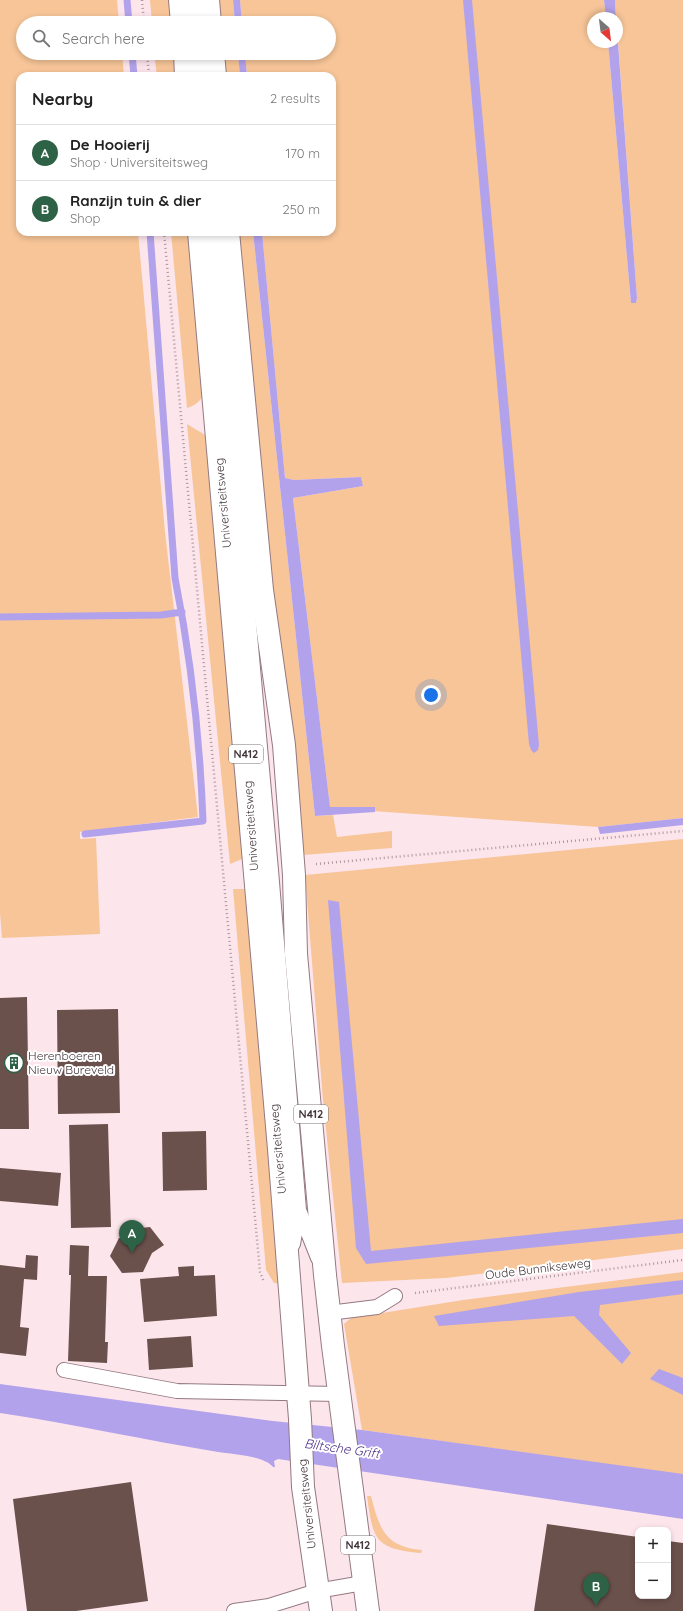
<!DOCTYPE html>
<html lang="en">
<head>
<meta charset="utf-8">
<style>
	:root { --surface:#fff; --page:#f6f6f6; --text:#222; --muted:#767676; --line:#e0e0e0; --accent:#2e6247 }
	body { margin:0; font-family:Quicksand,sans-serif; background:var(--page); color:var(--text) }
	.controls { position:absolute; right:12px; bottom:12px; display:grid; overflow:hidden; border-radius:8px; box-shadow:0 2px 6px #0003 }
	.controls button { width:36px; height:36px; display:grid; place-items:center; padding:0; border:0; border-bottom:1px solid var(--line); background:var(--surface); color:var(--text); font:20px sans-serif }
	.compass { position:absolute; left:587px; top:12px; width:36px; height:36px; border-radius:50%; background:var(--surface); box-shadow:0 2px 6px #0003; rotate:152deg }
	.you { position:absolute; left:431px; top:695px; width:14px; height:14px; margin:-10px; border:3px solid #fff; border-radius:50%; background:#1a73e8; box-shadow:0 0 0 6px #1a73e833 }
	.badge { display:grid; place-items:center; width:26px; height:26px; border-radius:50%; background:var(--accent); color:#fff; font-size:13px; font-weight:700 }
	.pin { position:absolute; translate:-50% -33px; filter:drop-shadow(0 1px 2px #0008) }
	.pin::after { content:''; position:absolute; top:21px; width:14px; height:12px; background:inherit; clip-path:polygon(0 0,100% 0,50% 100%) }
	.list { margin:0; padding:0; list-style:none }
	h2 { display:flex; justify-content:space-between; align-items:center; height:52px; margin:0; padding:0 16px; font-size:17px }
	h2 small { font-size:13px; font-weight:400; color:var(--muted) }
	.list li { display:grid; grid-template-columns:26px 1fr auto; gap:12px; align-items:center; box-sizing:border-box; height:56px; padding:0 16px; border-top:1px solid var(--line) }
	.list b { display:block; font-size:15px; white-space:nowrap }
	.list p { margin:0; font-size:13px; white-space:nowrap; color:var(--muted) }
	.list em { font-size:13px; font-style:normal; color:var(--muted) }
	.icon { flex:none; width:22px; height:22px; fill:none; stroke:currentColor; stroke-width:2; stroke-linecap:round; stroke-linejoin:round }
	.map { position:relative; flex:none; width:683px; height:1611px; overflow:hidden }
	.search { position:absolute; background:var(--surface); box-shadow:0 2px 6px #0003; left:16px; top:16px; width:320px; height:44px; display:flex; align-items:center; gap:10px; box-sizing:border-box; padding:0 14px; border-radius:22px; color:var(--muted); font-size:15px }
	.panel { position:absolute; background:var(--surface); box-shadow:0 2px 6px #0003; left:16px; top:72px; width:320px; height:164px; border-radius:12px }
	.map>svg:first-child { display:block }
</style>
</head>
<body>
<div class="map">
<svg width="683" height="1611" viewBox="0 0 683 1611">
	<rect width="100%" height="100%" fill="#fde5ec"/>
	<!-- green -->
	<path fill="#f7c598" d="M0 0H117L119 23H23V53H122L124 76H20V232H138L165 532 198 817 80 832V839L96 838 100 934 2 938 0 913Z
		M150 0H172L174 23H152Z
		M214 0H233L235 23H215Z
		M240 0H604L606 18H593V42H608L631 303H636L637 298 615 0H683V818L598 827 330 808 293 498 363 486 361 477 294 480 285 478 262 232H332V76H247L245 53H329V23H242Z
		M154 53H177L179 76H157Z
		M218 53H238L240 76H219Z
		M171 232H193L207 387C202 399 199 404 187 408Z
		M233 232H253L315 816 333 815 337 837 392 831V848L303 855 255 466Z
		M187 424 210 438 247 844 242 859 230 864Z
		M683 839V1249L446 1278 342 1283 323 1100 305 875Z
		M233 889H247L283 1284 274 1283 266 1270Z
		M683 1272V1475L362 1430 344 1324 351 1318 463 1300Z
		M367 1496H371C379 1528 385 1547 422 1550L421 1553C375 1549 373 1540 367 1496Z"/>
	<!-- water -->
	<path fill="#b2a2eb" d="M233 0H240L242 23H235Z
		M463 0H472L539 745 538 750 534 753 531 750 529 744Z
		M604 0H615L616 18H606Z
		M617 30 637 298 636 303H631L608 42H617Z
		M238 53H245L247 76H240Z
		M253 232H262L285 478 294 480 361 477 363 486 293 498 330 807H375V812L315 816Z
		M683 818V825L600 834 598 827Z
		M328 900 339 902 371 1251 683 1219V1233L366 1264 356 1248Z
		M683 1280V1294L600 1305 599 1315 631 1353 622 1364 574 1316 439 1326 434 1316 579 1292Z
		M659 1369 683 1378V1395L650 1379Z
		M0 1384 273 1421 362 1430 683 1474V1519L278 1459 274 1461 275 1467H273C265 1456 232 1454 218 1452 145 1440 73 1424 0 1413Z"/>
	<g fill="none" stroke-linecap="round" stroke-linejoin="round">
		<!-- stream -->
		<path stroke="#b2a2eb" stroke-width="7" d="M127 0 129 23
			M132 53 134 76
			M0 617 161 615 182 612
			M85 834 203 821C200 740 191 658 175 578L150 232"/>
	</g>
	<!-- building -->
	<path fill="#6b514c" d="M27 997 29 1129H0V998Z
		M118 1009 120 1113 58 1114 57 1010Z
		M108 1124 111 1227 71 1228 69 1125Z
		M206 1131 207 1190 163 1191 162 1132Z
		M0 1168 61 1173 58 1206 0 1201Z
		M150 1227 164 1245 152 1253 143 1272 122 1273 110 1256 119 1238 131 1237V1229Z
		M70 1245 89 1246 88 1276H107L105 1342H108L107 1363 68 1361 71 1275H69Z
		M26 1255 38 1256 37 1280 24 1279 20 1327 29 1328 26 1356 0 1353V1265L25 1268Z
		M194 1266V1276L215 1275 217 1316 144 1322 140 1279 179 1276 178 1267Z
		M191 1336 193 1367 149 1370 147 1339Z
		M131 1482 148 1601 76 1611H27L13 1499Z
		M547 1524 638 1537V1596H668V1541L683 1543V1611H534Z"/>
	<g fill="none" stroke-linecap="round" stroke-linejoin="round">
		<defs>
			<path id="service" d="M194 0 196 23
				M198 53 201 76
				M214 232 271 870 299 1210 293 1244
				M299 1210 318 1258
				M329 1313 377 1307 395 1296
				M64 1370 177 1391 339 1394
				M234 1611 269 1606 317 1591 363 1583"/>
			<path id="primary" d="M180 0 182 23
				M208 0 210 23
				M185 53 186 76
				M213 53 215 76
				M199 232 279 1149 300 1419 303 1487 321 1611
				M228 232 262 590 284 745 294 875 296 954 325 1275 333 1346 368 1611"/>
		</defs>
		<!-- service casing -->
		<use href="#service" stroke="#947981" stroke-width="16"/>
		<!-- primary casing -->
		<use href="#primary" stroke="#947981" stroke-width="24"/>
		<!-- path -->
		<path stroke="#ab989e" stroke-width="2.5" stroke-dasharray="1 3" stroke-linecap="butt" d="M142 0 144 23
			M147 53 149 76
			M164 232 260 1272 264 1282
			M316 864 683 831
			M415 1293 683 1260"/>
		<!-- service -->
		<use href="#service" stroke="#fff" stroke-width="14"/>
		<!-- primary -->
		<use href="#primary" stroke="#fff" stroke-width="22"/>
	</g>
	<!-- icons -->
	<defs>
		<symbol id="building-ring" viewBox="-11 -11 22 22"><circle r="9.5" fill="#fff" stroke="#2e6247" stroke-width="1.5"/><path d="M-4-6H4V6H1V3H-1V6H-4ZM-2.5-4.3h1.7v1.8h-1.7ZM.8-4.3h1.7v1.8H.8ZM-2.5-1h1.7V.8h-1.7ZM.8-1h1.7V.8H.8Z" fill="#2e6247"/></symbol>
	</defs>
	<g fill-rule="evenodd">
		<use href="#building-ring" x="3" y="1052" width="22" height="22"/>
	</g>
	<g text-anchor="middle" stroke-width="4" stroke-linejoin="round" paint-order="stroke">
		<!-- shield labels -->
		<g fill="#fff" stroke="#7b7275" stroke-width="1">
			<rect x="229" y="745" width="34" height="18" rx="3"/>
			<rect x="294" y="1105" width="34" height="18" rx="3"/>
			<rect x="341" y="1536" width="34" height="18" rx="3"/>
		</g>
		<g font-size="11" font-weight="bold" fill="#42363a">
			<text x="246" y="758">N412</text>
			<text x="311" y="1118">N412</text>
			<text x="358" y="1549">N412</text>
		</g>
		<!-- street labels -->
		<g font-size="12" fill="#42363a" stroke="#fff">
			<text transform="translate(223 503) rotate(-95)" y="4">Universiteitsweg</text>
			<text transform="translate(251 826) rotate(-94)" y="4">Universiteitsweg</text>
			<text transform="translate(278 1149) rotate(-95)" y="4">Universiteitsweg</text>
			<text transform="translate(538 1269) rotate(-7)" y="4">Oude Bunnikseweg</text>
			<text transform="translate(307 1504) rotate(-96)" y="4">Universiteitsweg</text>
		</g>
		<!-- poi labels -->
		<g font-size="12" fill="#42363a" stroke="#fff" text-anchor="start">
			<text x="28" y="1060">Herenboeren<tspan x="28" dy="14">Nieuw Bureveld</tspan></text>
		</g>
		<!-- water labels -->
		<g font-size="13" font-style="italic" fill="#50368b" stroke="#fff">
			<text transform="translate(342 1448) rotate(8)" y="5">Biltsche Grift</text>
		</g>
	</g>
</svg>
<div class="controls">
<button>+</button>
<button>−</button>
</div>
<svg class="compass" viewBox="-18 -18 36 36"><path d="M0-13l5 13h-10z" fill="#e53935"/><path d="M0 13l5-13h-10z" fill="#767676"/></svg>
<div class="you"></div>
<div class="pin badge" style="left:132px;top:1253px">A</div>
<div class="pin badge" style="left:596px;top:1606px">B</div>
<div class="search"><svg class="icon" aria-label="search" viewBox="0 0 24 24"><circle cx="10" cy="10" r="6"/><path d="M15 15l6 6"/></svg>Search here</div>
<section class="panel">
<h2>Nearby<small>2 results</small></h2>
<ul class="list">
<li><span class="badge">A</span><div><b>De Hooierij</b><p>Shop · Universiteitsweg</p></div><em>170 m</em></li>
<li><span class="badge">B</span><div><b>Ranzijn tuin &amp; dier</b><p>Shop</p></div><em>250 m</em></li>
</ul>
</section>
</div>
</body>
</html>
